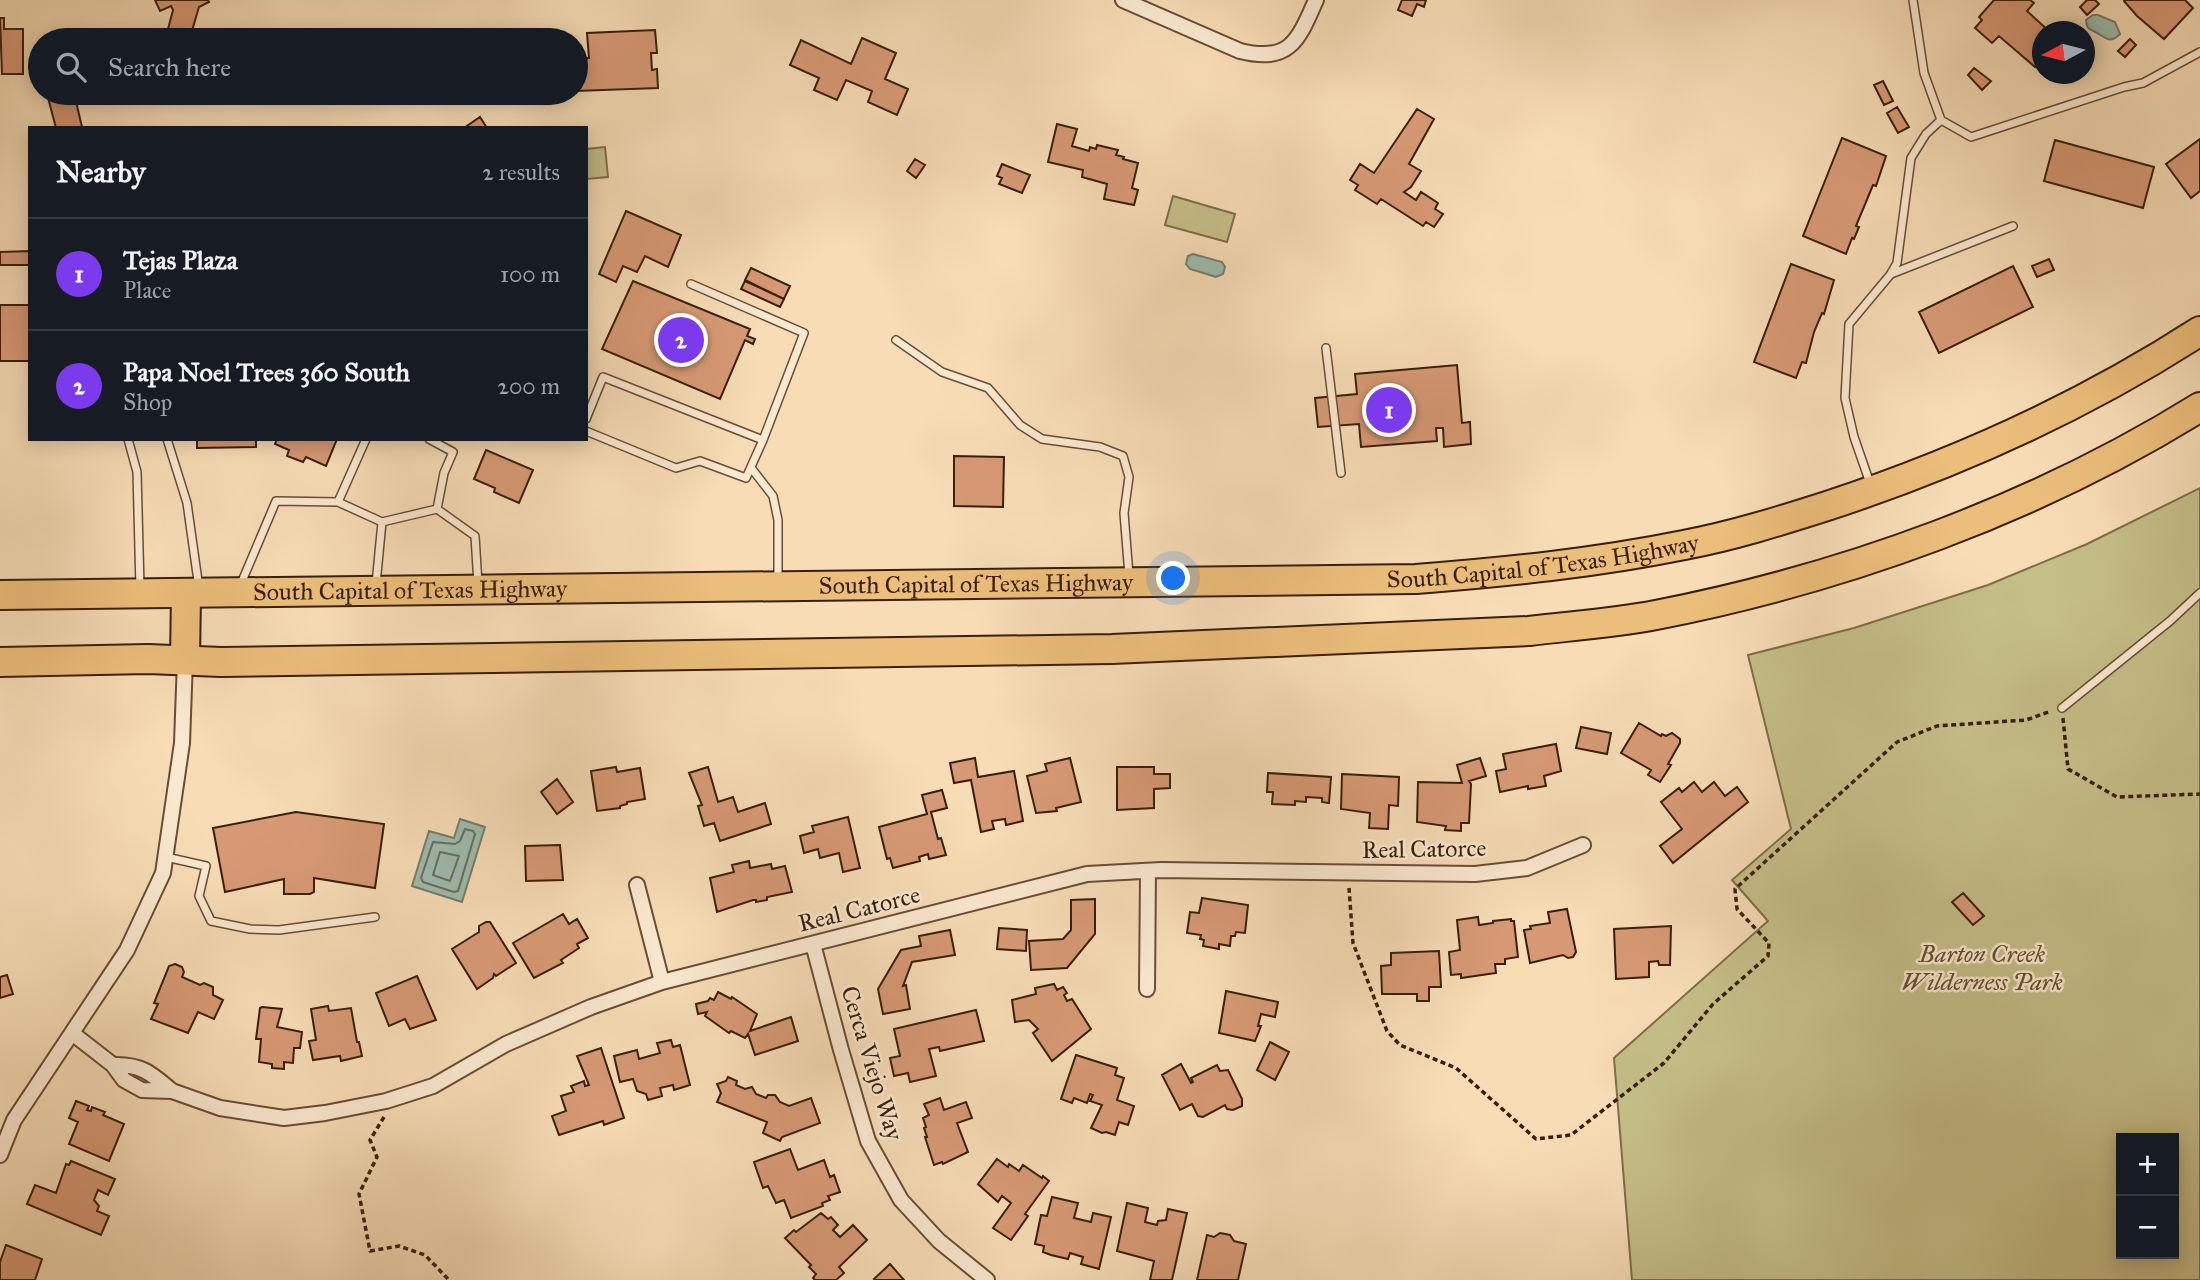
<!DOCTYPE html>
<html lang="en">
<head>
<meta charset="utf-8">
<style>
	:root { --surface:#171b24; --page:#20242c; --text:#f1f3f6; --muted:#9ea1a6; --line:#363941; --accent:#7c3aed }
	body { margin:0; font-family:"IM FELL Great Primer",serif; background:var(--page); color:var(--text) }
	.controls { position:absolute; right:21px; bottom:21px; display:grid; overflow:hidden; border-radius:0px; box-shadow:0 4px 18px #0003 }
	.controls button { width:63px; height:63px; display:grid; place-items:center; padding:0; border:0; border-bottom:2px solid var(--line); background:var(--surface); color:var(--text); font:35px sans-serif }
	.compass { position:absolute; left:2032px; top:21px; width:63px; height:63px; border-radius:50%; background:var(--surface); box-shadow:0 4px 18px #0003; rotate:263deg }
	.you { position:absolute; left:1174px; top:579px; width:24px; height:24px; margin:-18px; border:5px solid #fff; border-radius:50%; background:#1a73e8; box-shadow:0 0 0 10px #1a73e833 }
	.badge { display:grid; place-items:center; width:46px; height:46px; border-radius:50%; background:var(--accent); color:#fff; font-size:23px; font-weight:700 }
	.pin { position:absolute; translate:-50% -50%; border:4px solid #fff; box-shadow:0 2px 7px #0006 }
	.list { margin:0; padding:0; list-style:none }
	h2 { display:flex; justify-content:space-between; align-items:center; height:91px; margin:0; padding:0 28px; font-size:30px }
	h2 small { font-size:23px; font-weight:400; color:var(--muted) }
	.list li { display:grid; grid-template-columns:46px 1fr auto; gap:21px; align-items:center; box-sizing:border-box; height:112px; padding:0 28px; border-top:2px solid var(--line) }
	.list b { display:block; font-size:26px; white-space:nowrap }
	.list p { margin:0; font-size:23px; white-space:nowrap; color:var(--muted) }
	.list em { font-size:23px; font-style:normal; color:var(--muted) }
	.icon { flex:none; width:38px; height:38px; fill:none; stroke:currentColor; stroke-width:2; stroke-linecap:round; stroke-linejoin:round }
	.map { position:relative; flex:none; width:2200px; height:1280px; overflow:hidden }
	.search { position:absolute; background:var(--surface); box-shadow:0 4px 18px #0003; left:28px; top:28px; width:560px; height:77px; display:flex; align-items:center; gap:18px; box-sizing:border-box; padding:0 24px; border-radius:38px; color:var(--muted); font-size:26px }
	.panel { position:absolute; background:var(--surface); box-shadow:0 4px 18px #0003; left:28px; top:126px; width:560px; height:315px; border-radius:0px }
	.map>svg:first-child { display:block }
</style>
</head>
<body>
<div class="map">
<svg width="2200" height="1280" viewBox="0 0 2200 1280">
	<rect width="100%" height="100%" fill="#f7dcb6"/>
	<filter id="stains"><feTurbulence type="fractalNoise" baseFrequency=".00286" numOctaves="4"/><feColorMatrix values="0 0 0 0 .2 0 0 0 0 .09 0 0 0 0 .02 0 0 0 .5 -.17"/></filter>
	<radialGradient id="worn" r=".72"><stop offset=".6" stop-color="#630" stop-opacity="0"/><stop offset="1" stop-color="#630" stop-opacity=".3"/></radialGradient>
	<!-- green -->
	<path fill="#c5be88" stroke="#7e6e48" stroke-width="2" fill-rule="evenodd" d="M605 147 608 177 586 179V149Z
		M1173 196 1235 214 1227 242 1165 225Z
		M2200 488V1280H1632L1614 1058 1768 921 1732 880 1791 829 1748 655 1854 628 1988 585 2087 544ZM2121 1138H2174V1254H2121Z"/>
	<!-- water -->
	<path fill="#9dbcaf" stroke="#757d6d" stroke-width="2" d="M2093 15H2098L2115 22 2120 34C2109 45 2106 37 2095 32 2088 28 2087 29 2086 20Z
		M1193 254 1222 262 1225 267 1223 274 1216 277 1190 269 1186 264 1188 256Z
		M460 819 485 827 462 902 412 886 429 831 454 838Z"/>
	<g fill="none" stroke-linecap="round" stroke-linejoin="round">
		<!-- shore -->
		<path stroke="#6a6d5c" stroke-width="2" d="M465 829 473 831 475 834 458 891 454 892 423 882 421 878 433 842 455 844 460 841Z
			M440 852 459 856 450 881 433 875Z"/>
	</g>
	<!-- building -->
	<path fill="#d79975" stroke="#381e09" stroke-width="2" d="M155 0H208L209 2 199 7 191 34 168 29 173 10 171 6 160 11Z
		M1402 0H1426L1424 7 1417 4 1412 16 1398 10Z
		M1994 0H2030L2034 3 2027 11 2050 32H2042V59L2035 67 1999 36 1992 43 1975 28 1982 20 1979 17Z
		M2087 0H2095L2099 4 2087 15 2080 7Z
		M2125 0H2185L2193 8 2164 39 2137 16 2124 1Z
		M0 18H4V29H23V74H2Z
		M655 30 657 53H651L652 70 657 69 658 88 576 91V58H589L587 33Z
		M561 32 562 40H531L530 34Z
		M862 38 896 53 885 79 908 89 897 115 868 102 872 91 846 80 837 100 814 90 819 78 790 65 801 40 851 64Z
		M2130 39 2136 45 2125 57 2118 51Z
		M1974 68 1991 81 1982 90 1968 75Z
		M1883 81 1893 101 1884 105 1874 85Z
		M74 93 82 127 56 128 47 94Z
		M1897 107 1909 127 1898 133 1887 113Z
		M1417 109 1434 119 1409 164 1421 171 1411 187 1404 192 1416 200 1421 192 1438 203 1435 209 1443 214 1434 227 1426 222 1423 226 1381 199 1377 204 1355 190 1358 185 1350 180 1360 164 1374 173Z
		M480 117 487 128H464Z
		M1057 124 1077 129 1072 146 1089 151 1090 147 1096 149 1097 145 1118 150 1116 155 1124 157 1123 159 1138 163 1132 188 1138 190 1134 205 1104 199 1107 184 1082 177 1083 170 1048 162Z
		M1842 138 1886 156 1876 186 1873 185 1856 226 1859 227 1854 239 1852 238 1846 254 1803 236Z
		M2200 139V191L2191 198 2166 164Z
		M2055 140 2154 167 2143 208 2044 181Z
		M915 159 925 165 916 178 907 171Z
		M1002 164 1030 175 1022 193 999 184 1002 178 997 176Z
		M626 211 681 235 668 267 645 256 637 272 623 266 616 282 599 274Z
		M30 251V265H0V252Z
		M2049 259 2054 270 2037 277 2032 266Z
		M1791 264 1834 280 1824 314 1822 313 1814 332 1806 363 1802 362 1796 378 1754 362Z
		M2013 266 2033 307 1939 353 1919 312Z
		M751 268 790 286 784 299 745 280Z
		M633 281 750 329 747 336 755 339 753 344 745 340 720 399 602 349Z
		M745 281 784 299 780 307 741 289Z
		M0 305H30V361H0Z
		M1457 365 1462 423 1470 422 1471 444 1444 447 1443 428H1436L1437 441 1361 447 1359 424 1318 427 1315 398 1357 394 1355 374Z
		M197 439H256V447L197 448Z
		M277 439H337L326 466 306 457 303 462 287 456 289 450 275 444Z
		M486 450 533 470 519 503 494 492 495 488 474 479Z
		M954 456 1004 457 1003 507 954 506Z
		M1639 723 1661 736 1662 734 1666 736 1672 733 1680 739V743L1668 764 1671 765 1660 782 1648 775 1651 770 1621 753Z
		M1581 727 1611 733 1607 754 1576 748Z
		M1556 744 1561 771 1544 776 1546 786 1528 789V786L1500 792 1496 771 1506 769 1503 754Z
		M975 758 978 777 1014 771 1023 821 1006 825 1005 819 992 821 994 829 981 832 971 780 954 783 950 763Z
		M1070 758 1081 802 1056 808 1057 811 1036 813 1027 776 1047 771 1045 764Z
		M1480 758 1486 776 1469 781 1471 784 1469 823H1461V831L1445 830 1446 826 1417 822 1418 782 1462 783 1457 765Z
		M616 767 617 772 640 768 645 799 627 802V804L620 806V808L597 811 591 771Z
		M708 767 718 802 733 797 738 812 765 803 771 824 720 841 714 823 704 826 698 806 702 805 689 773Z
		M1117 767H1154V774H1170V788L1154 789V808L1117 810Z
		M1268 773 1331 777 1329 803 1322 802V798L1306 797V802L1295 801V805L1272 804 1273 792H1267Z
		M1342 774 1399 777 1398 806 1389 805 1388 829 1369 828 1370 813 1341 809Z
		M557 779 573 802 557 814 541 792Z
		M1694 782 1702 792 1714 782 1725 796 1737 787 1748 802 1673 863 1660 846 1682 829 1661 802 1679 788 1682 792Z
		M942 790 947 808 931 812 938 839 941 838 946 855 929 859 928 854 919 857 920 861 893 868 890 858 887 859 879 827 927 814 922 795Z
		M296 812 384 824 375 888 314 878V892L310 894H284V879L225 892 213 828Z
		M848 817 860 868 843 872 839 853 820 858 818 849 804 853 800 836 814 832 812 826Z
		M560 845 563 880 526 881 525 846Z
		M749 861 750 868 771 864 772 869 785 866 792 892 767 897V900L756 902V900H753L717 912 710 878 734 872 732 865Z
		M1963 893 1984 916 1973 925 1952 902Z
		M1202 898 1248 905 1245 933 1236 932 1235 936H1231L1230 946 1219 944V949L1203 946 1204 940 1200 939 1201 935 1187 933 1190 912 1199 913Z
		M1095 899V934L1067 968 1031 970 1029 941 1063 939 1071 930V900Z
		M1567 909 1576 952 1573 957 1568 958 1563 955 1530 963 1524 930 1531 929 1530 926 1550 923 1548 912Z
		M563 914 569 924 577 919 588 938 577 944 579 948 561 960 563 963 534 978 513 943Z
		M1478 917 1479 925 1493 923V921L1511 919V921H1514L1518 957 1505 959V964H1495L1496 973 1461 978V974L1451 975 1449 952 1460 950 1457 920Z
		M486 922H490L516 963 496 976 494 974 493 978 477 989 452 949 479 932V926Z
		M1671 926 1670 965H1659L1658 961 1649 962V977L1616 979 1614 929Z
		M999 928 1027 930 1026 951 997 949Z
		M950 930 955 955 912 962 903 986 906 985 910 1009 883 1014 878 989 901 950 921 946 919 936Z
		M1439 951 1441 987H1429V1001H1417V994H1382L1381 966 1391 965V953Z
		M175 964 182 967 184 972 182 977 200 985 204 983 213 987V995L223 1000 214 1019 198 1012 188 1033 151 1019 158 1004 154 1003 169 966Z
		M7 975 13 994 0 998V977Z
		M417 976 436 1020 410 1029 405 1019 389 1026 376 993Z
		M1054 984 1057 990 1063 987 1067 993 1064 995 1067 1001 1072 999 1091 1029 1052 1061 1033 1033 1038 1029 1029 1020 1015 1022 1012 1000 1036 994 1035 988Z
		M1226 991 1278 1002 1275 1017 1261 1014 1258 1026H1261L1255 1041 1219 1033Z
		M718 992 731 999 732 997 757 1014 750 1031 791 1017 798 1041 755 1055 748 1034 745 1038 731 1031 729 1033 705 1016 707 1012 698 1014 696 1004 708 1001 710 998 714 1000Z
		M328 1006 329 1011 351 1008 357 1042H359L362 1056 341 1061 340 1056 313 1060 309 1041 316 1040 311 1009Z
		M262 1007 282 1009 277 1027 302 1032 300 1048H294L293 1063 284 1062V1069L272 1068V1064L259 1062 261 1039H256L260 1008Z
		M976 1010 984 1041 940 1051 939 1047 929 1049 936 1076 910 1082 908 1073 894 1076 890 1058 900 1056 894 1029Z
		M671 1040 673 1047 680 1045 690 1085 674 1090 673 1085 660 1088 662 1096 648 1100 646 1094 637 1091 633 1079 620 1082 614 1056 637 1050 639 1059 660 1053 657 1043Z
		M1270 1042 1289 1052 1275 1080 1257 1070Z
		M601 1048 624 1118 604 1125 603 1121 559 1135 552 1116 566 1111 561 1096 574 1092 571 1086 584 1081 585 1086 589 1085 577 1056Z
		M1076 1055 1117 1068 1115 1075 1124 1078 1117 1100 1134 1106 1128 1125 1119 1122 1115 1135 1106 1132 1102 1133 1091 1128 1102 1105 1090 1101 1093 1095 1090 1094 1087 1103 1074 1098 1072 1103 1061 1099Z
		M1181 1064 1191 1083 1193 1082 1191 1078 1217 1065 1220 1071 1228 1070 1242 1099V1106L1233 1110 1227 1109 1225 1105 1203 1117 1198 1116 1192 1104 1180 1110 1162 1075Z
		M728 1077 737 1081 736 1085 745 1089 752 1087 756 1094 766 1098 768 1095H775L780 1102 789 1106 811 1098 820 1123 782 1137 780 1141 763 1133 767 1122 717 1102 721 1093 717 1084 726 1081Z
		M940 1098 944 1110 966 1102 972 1118 957 1123 968 1152 943 1164 942 1162 934 1165 925 1137H927L924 1128 926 1127 923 1118 929 1115 924 1104Z
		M76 1101 89 1106 87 1110 91 1111 92 1107 105 1112 103 1115 124 1124 109 1161 69 1144 78 1122 69 1118Z
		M790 1149 798 1170 824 1160 830 1177 834 1175 840 1192 828 1196 830 1200 822 1203 823 1206 791 1218 784 1200 776 1203 768 1186 763 1188 754 1162Z
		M997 1159 1008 1167 1009 1164 1019 1171 1023 1165 1042 1178 1043 1176 1049 1181 1025 1214 1028 1216 1011 1240 993 1228 1011 1203 1002 1196 998 1202 978 1184Z
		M71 1161 115 1179 108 1195 98 1190 94 1200 99 1206 97 1211 109 1216 101 1235 27 1204 35 1185 56 1193 66 1164 69 1165Z
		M1052 1197 1078 1203 1074 1218 1091 1222 1093 1213 1111 1217 1099 1269 1081 1264 1083 1257 1070 1253 1068 1259 1051 1255 1043 1252 1044 1246 1035 1244 1041 1215 1047 1216Z
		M1127 1203 1148 1208 1145 1222 1157 1225 1158 1221 1166 1220 1168 1209 1187 1213 1172 1280H1150L1154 1261 1117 1251Z
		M821 1213 828 1219 831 1217 838 1225 833 1230 840 1237 853 1225 867 1240 839 1267 844 1273 836 1280H815L813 1278 816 1274 809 1267 811 1265 785 1238 794 1230 796 1232Z
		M1220 1233 1230 1235 1234 1241 1246 1244 1238 1280H1197L1207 1235 1214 1237Z
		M6 1245 42 1259 35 1280H0V1262Z
		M890 1264 904 1280H875L874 1279Z"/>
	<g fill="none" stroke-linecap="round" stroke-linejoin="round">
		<defs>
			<path id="lane" d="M1913 0 1924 73 1941 120
				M1891 274 2013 226
				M691 284 804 333 763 440
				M896 340 942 372 988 388 1020 425 1042 439 1100 447 1123 456 1129 477 1124 513 1129 575
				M1326 348 1341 473
				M586 419 603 377 763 440 746 478 700 461 676 468 586 431
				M128 439 137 472 140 588
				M167 439 187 503 199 588
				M429 439 453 452 444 473 437 509 475 536 478 584
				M752 469 773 496 778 520V582
				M1871 486 1854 437 1845 398 1849 324 1890 275 1897 263 1911 158 1926 134 1941 120 1971 137 2124 87 2143 83 2200 52
				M338 502 382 522
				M376 584 382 522 437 509
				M240 586 276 501 338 502 366 439
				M2062 708 2170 621 2200 593
				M166 857 206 866 199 896 211 921 250 929 279 930 375 917"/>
			<path id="street" d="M1123 0 1240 51C1290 63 1298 41 1316 0
				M637 885 662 982
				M813 944 841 1050 868 1141 901 1200 939 1241 987 1280
				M1147 989 1148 871
				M72 1033 113 1065 124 1080 142 1090 172 1091 220 1108 284 1118 325 1113 386 1101 433 1086 506 1044 591 1007 662 982 1087 874 1161 870 1475 874 1527 868 1583 845
				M113 1065C141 1064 151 1073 172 1091
				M0 1155 14 1120 127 950 163 873 182 743 185 660"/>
			<g id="highway">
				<path id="s1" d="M0 595 1416 579C1506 572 1595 563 1684 545 1732 536 1780 521 1827 506 1958 463 2084 406 2200 331"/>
				<path d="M185 660 186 593"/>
				<path d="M0 662 148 659 221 662 1112 649 1529 631C1571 626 1614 623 1656 615 1845 578 2036 509 2200 407"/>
			</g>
		</defs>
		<!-- lane casing -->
		<use href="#lane" stroke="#684e34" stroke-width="10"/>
		<!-- street casing -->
		<use href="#street" stroke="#684e34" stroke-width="18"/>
		<!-- highway casing -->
		<use href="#highway" stroke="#381e09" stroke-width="32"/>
		<!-- path -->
		<path stroke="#381e09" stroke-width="3.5" stroke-dasharray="5 3.5" stroke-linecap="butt" d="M2063 718 2068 769 2117 797 2200 794
			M1349 888 1353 943 1387 1031 1400 1045 1456 1068 1536 1139 1571 1135 1664 1063 1713 1004 1768 956 1769 943 1737 909 1735 889 1897 742 1937 726 2026 720 2051 711
			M384 1117 370 1140 377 1157 359 1194 370 1251 399 1246 425 1255 449 1280"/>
		<!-- lane -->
		<use href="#lane" stroke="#fae8d0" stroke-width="7"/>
		<!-- street -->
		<use href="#street" stroke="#fae8d0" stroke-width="14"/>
		<!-- highway -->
		<use href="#highway" stroke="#ecbe7b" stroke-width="28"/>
	</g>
	<g text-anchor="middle" stroke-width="5" stroke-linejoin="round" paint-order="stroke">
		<!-- street labels -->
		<g font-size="24" fill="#381e09" stroke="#fae8d0">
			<text dy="8" stroke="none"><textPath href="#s1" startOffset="1544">South Capital of Texas Highway</textPath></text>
			<text dy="8" stroke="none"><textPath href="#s1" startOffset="976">South Capital of Texas Highway</textPath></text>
			<text dy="8" stroke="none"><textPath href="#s1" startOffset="410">South Capital of Texas Highway</textPath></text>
			<text transform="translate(1424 849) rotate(-1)" y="8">Real Catorce</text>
			<text transform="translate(859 909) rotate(-14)" y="8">Real Catorce</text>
			<text transform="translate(872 1063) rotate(73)" y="8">Cerca Viejo Way</text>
		</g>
		<!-- park labels -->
		<g font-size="24" font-style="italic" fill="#624e2f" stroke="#fae8d0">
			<text x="1982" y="962">Barton Creek<tspan x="1982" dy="28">Wilderness Park</tspan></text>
		</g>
	</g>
	<rect width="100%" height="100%" filter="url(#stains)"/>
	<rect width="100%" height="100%" fill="url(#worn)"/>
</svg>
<div class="controls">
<button>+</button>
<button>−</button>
</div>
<svg class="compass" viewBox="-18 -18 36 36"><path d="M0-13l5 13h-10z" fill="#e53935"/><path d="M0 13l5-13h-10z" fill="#9ea1a6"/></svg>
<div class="you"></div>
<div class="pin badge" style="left:1389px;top:410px">1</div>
<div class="pin badge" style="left:681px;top:340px">2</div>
<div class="search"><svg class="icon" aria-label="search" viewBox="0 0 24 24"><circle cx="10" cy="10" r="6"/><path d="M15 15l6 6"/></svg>Search here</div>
<section class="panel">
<h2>Nearby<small>2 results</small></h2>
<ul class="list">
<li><span class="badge">1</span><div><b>Tejas Plaza</b><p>Place</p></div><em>100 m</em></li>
<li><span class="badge">2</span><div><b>Papa Noel Trees 360 South</b><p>Shop</p></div><em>200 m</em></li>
</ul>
</section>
</div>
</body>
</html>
